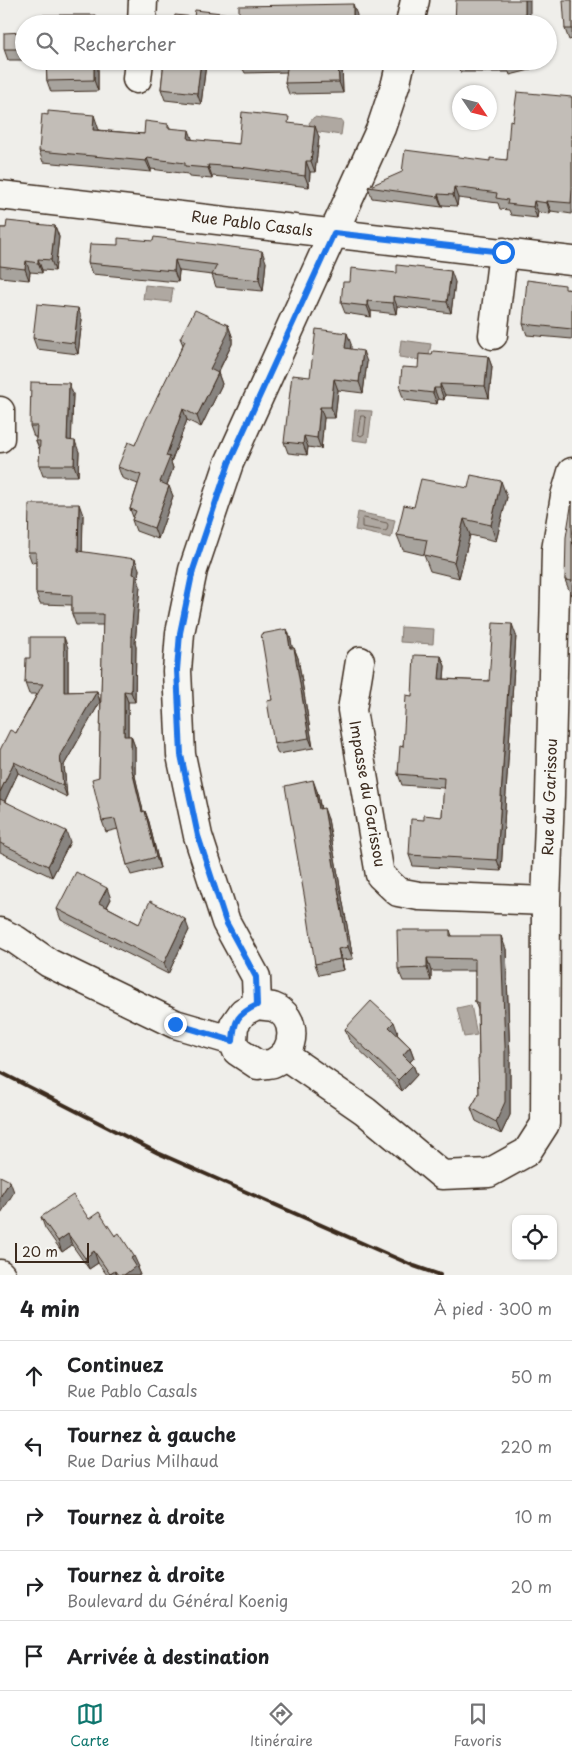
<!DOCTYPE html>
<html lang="fr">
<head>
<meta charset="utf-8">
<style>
	:root { --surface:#fff; --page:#f6f6f6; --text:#202124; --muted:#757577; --line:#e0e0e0; --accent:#0f766e }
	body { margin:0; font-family:"Playpen Sans",sans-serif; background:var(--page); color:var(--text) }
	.controls { position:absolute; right:15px; bottom:15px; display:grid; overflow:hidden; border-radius:10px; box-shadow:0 1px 4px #0004 }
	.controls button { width:45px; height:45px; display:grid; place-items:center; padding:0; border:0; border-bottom:1px solid var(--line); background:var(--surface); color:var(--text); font:25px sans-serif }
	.compass { position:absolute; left:452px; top:85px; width:45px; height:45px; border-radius:50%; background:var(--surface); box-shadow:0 1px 4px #0004; rotate:125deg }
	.scale { position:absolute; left:15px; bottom:12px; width:74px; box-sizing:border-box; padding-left:5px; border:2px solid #3b2a1e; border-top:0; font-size:14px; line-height:18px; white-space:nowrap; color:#3b2a1e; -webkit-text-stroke:4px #f6f6f2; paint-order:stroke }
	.stop { position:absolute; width:15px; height:15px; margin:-11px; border:4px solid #1a73e8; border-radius:50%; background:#fff }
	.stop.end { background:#1a73e8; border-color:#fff; box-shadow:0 1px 5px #0008 }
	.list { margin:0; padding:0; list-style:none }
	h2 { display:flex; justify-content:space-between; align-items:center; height:65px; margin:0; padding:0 20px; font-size:21px }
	h2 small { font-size:16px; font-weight:400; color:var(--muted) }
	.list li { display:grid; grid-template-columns:32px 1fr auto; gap:15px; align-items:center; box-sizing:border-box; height:70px; padding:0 20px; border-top:1px solid var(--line) }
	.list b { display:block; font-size:19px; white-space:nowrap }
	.list p { margin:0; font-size:16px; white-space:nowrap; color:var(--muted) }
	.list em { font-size:16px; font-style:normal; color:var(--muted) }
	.icon { flex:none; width:28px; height:28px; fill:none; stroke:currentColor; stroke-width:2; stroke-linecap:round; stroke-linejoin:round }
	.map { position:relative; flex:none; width:572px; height:1275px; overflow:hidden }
	.search { position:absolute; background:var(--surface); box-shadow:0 1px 4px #0004; left:15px; right:15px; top:15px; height:55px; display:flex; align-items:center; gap:12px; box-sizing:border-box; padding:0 18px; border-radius:28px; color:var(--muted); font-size:19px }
	.sheet { height:415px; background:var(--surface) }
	nav { display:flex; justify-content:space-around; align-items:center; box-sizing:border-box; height:70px; border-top:1px solid var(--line); background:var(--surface); font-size:14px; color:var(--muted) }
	nav a { display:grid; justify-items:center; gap:2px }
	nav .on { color:var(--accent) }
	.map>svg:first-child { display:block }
</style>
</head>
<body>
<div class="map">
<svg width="572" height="1275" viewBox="0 0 572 1275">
	<rect width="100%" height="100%" fill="#efeeea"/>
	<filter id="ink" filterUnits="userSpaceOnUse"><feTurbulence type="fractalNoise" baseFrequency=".02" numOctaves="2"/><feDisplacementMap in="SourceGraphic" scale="10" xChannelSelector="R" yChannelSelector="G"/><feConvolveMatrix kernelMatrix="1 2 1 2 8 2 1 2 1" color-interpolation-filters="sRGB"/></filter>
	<g filter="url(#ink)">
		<!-- water -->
		<path fill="#afa8a1" stroke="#81766d" d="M314 117 343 121 341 135 312 131 309 123Z
			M145 285 173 288 171 302 143 299Z
			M401 340 431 344 428 361 399 357Z
			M355 410 372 411 368 442 352 440Z
			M358 512 395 520 391 538 355 530Z
			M401 627 434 629 433 644 400 642Z
			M471 1005 477 1035 464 1037 457 1008Z"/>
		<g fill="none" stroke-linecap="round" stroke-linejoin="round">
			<!-- shore -->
			<path stroke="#695c52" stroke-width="1" d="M361 416H364L366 418 364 434 361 436 358 434Z
				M364 518 387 523 388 525 387 530 385 531 362 527V520Z"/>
			<defs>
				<path id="minor" d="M142 24 143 0
					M410 24 415 0
					M137 79 139 61
					M0 195 572 261
					M493 335 503 252
					M0 411V438
					M360 661 352 710 380 875 398 892 419 896 546 901
					M0 932 16 940 49 963 175 1024 233 1041
					M257 1005 256 977 226 922 198 836 181 755 177 671 180 633 193 570 229 463 381 128 396 83 401 61
					M257 1005C262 1006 269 1006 273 1007 298 1016 297 1052 273 1063 269 1065 262 1064 258 1065L237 1051 233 1041 234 1025 243 1012Z
					M284 1055 365 1111 442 1175 489 1173 527 1152 545 1124 546 901 550 796 556 550 565 496 572 472
					M0 1274 1 1275"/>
			</defs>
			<!-- minor casing -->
			<use href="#minor" stroke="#3b2a1e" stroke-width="31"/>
			<!-- minor -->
			<use href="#minor" stroke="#f6f6f2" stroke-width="28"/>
			<!-- rail -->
			<path stroke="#3b2a1e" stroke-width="4" d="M0 1072 158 1153 414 1266 440 1275"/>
		</g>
		<!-- wall -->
		<path fill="#a7a39d" stroke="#3b2a1e" d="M572 0V39L569 40 565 29Z
			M24 32V60H8L4 49Z
			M46 61H98V91L51 92 47 81Z
			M164 61H358V64L342 65 343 93 289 94 285 83 287 72 245 73 243 69 206 64 201 104 165 100 161 89Z
			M456 61H530V70L510 75 509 72H460Z
			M572 97V214L551 211 550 214 538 212 537 218 511 215 509 210 500 209 498 203 458 198 457 206 442 205V207L372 198 368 187 490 161 507 160 513 121Z
			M168 124 170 128 192 140 239 144 291 124 319 137 315 172H310L309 187 244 179 212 176V179L189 177 188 174 151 169V172L43 162 39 151 98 127V130L144 134Z
			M55 226 59 237 55 271 42 270V273L30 272 29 280 0 277V228H6Z
			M118 245 266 262 263 291 216 287 212 275 179 271 178 282 92 274 88 263Z
			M350 282H455L451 313 397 306 396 314 371 311V317L345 313 341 303Z
			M567 289 572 290V339L527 335 523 324Z
			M82 320 78 354 37 349 33 338Z
			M228 325 232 336V344L218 373 222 384 201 427 187 420 171 462 173 468 167 485 173 496 158 539 136 531 132 520 133 517 130 509 138 484 122 478 118 467 135 445 183 345 180 338Z
			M351 344V349L367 362 363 393 338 390 335 418H324L321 449 308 447 307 455 288 453 284 442 310 377Z
			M432 355 488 356 492 367 489 398 445 395 444 400 438 399 437 404 404 400 400 389 418 368Z
			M73 394 71 440 79 452 78 476H43L39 465 40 451 36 441V437H34L30 426Z
			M507 497 496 541 470 535 459 578 430 571 424 555 403 550 397 535 414 507Z
			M572 501V595H571L565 580Z
			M83 515 82 552 139 569 138 579 140 586 135 643 136 647 135 702H128V736H131L135 747V776L143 812 145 811 149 822 160 868 131 875 127 865 118 829 106 832 102 821 99 777 103 625H76L72 614V605L40 604 36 593V562L32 563 28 552Z
			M287 629 291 640 292 648H294L298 658 313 748 278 754 274 744 272 700Z
			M516 635 501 871 413 866 409 855 424 820 442 817 444 788 402 785 398 774 412 696 441 656 445 666 444 679 489 681Z
			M68 648V692L97 691 100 702 64 765 67 797 18 773 5 801 70 842 52 877 0 852V750L16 733 37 694H29L25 683 30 658Z
			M317 791 321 809 328 819 353 959 342 960 344 970 319 975 315 964Z
			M111 899 107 907 139 924 189 930 168 974 61 920 57 909Z
			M450 930 452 936 506 949 510 1058V1115L501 1134 476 1121 471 1108 479 1094V1059L478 1010 475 1002V971H431V981H403L398 969Z
			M345 1029 398 1033 397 1034 410 1047 414 1058 410 1062 413 1065 417 1075 402 1091 349 1040Z
			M41 1217 89 1219 115 1236 139 1267 137 1268 140 1275H107L98 1263 89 1269 72 1245 62 1252 45 1228Z"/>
		<!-- shaded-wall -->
		<path fill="#888480" stroke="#3b2a1e" d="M525 0H530V24H525Z
			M353 4 357 15V24H353Z
			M96 15 99 24H97Z
			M94 61H98V91L94 80Z
			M201 61H205L206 64 201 104 197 93Z
			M338 61H341L342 65 343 93 339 82Z
			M526 61H530V70Z
			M94 115 98 127 97 141 93 130Z
			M315 126 319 137 315 172 311 161Z
			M189 130 193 141 188 139Z
			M147 158 151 169V172L146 161Z
			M306 161 310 172 309 187 305 176Z
			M208 165 212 176V179L208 168Z
			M454 187 458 198 457 206 453 195Z
			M438 194 442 205V207L438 197Z
			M534 201 538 212 537 218 533 207Z
			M547 201 551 211 550 214 547 203Z
			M55 226 59 237 55 271 51 260Z
			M262 251 266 262 263 291 259 280Z
			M38 259 42 270V273L38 263Z
			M175 260 179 271 178 282 174 271Z
			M26 261 30 272 29 280 25 269Z
			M451 271 455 282 451 313 447 302Z
			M393 296 397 306 396 314 393 303Z
			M367 301 371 311V317L367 306Z
			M78 308 82 320 78 354 74 343Z
			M228 325 232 336V344L214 380 210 369Z
			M347 333 351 344 349 359 345 348Z
			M363 351 367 362 363 393 359 382Z
			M488 356 492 367 489 398 485 386Z
			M218 373 222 384 201 427 197 416Z
			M334 379 338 390 335 418 331 407Z
			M69 383 73 394 71 451 67 440Z
			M440 384 445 395 444 400 440 388Z
			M434 388 438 399 437 404 433 393Z
			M320 407 324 418 321 449 317 438Z
			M183 409 187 420 171 462 173 468 164 493 160 482 166 456Z
			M304 436 308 447 307 455 303 444Z
			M75 441 79 452 78 476 74 465Z
			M501 481 507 497 496 541 491 525Z
			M169 486 173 496 158 539 154 528Z
			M79 504 83 515 82 562 78 551Z
			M464 519 470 535 459 578 454 562Z
			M135 559 139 569 138 579 140 586 135 643 136 647 135 702 131 692V636L133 574Z
			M512 624 516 635 501 871 497 860Z
			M287 629 291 640 294 658 290 648Z
			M64 637 68 648V703L64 692Z
			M294 648 298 658 313 748 309 738Z
			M441 656 445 666 443 690 439 679Z
			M97 691 100 702 64 765 67 797 63 786 60 755Z
			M124 691 128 702V747L124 736Z
			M131 736 135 747V776L146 823 142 812 131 766Z
			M14 762 18 773 1 809 0 806V792Z
			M313 780 317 791 323 820 319 809Z
			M324 808 328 819 353 959 348 947Z
			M145 811 149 822 160 868 156 857Z
			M66 831 70 842 52 877 48 866Z
			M107 888 111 899 103 914 99 903Z
			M185 919 189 930 168 974 164 963Z
			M501 936 506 949 510 1058V1115L501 1134 496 1122Z
			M338 949 342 960 344 970 340 959Z
			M427 958 431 971V981L427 968Z
			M394 1022 398 1033 393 1038 389 1027Z
			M410 1047 414 1058 406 1065 403 1055Z
			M413 1065 417 1075 402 1091 398 1080Z
			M10 1181 14 1192 0 1215V1197Z
			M68 1234 72 1245 62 1252 58 1241Z
			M94 1251 98 1263 89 1269 85 1258Z
			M134 1256 139 1267 137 1268 140 1275H124L131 1258Z
			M115 1271 117 1275H110V1274Z"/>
		<!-- building -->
		<path fill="#c2bdb7" stroke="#3b2a1e" d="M456 0H525V24H455Z
			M563 0H572V29H565Z
			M353 4V24H173L175 15 194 17 195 10 239 15V6Z
			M43 15H96L97 24H43Z
			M24 32V49H4V33Z
			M46 61H94V80L47 81Z
			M164 61H201L197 93 161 89Z
			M241 61H338L339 82 285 83 288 61 241 62Z
			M517 92 572 97V189L571 203 547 201V203L534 201 533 207 507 204 508 200 496 198 497 193 454 187 453 195 438 194V197L368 187 402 172 405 150 490 161V158L507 160 510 120 513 121Z
			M48 111 94 115 93 130 144 134 145 121 168 124V128L189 130 188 139 239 144 242 112 289 117 288 123 315 126 311 161H306L305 176 240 167 208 165V168L185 166V163L147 158 146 161 39 151 42 114 48 115Z
			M7 221 55 226 51 260 38 259V263L26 261 25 269 0 266V228H6Z
			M154 237 262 251 259 280 212 275 217 265 175 260 174 271 88 263 90 244 118 245V238L153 241Z
			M397 265 451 271 447 302 393 296V303L367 301V306L341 303 343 282H350L351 268 397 273Z
			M527 280 565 285V289L572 290V329L523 324Z
			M37 304 78 308 74 343 33 338Z
			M195 310 228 325V333L210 369 218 373 197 416 183 409 166 456 170 457 160 482 169 486 154 528 132 520 136 511 130 509 141 475 118 467 128 442 135 445 143 426 185 341 180 338Z
			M316 329 347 333 345 348 363 351 359 382 334 379 331 407H320L317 438 304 436 303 444 284 442 292 375 310 377Z
			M433 351 488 356 485 386 440 384V388H434L433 393 400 389 402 367 418 368 419 354 432 355Z
			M31 382 69 383 67 440 75 441 74 465H39L40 441H36L37 426H30Z
			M471 475 501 481 491 525 464 519 454 562 424 555 427 540 397 535 404 505 414 507 421 479 468 488Z
			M572 501V581L565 580 566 537Z
			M29 504H79L78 551 135 559 133 574 136 575 131 636H132L131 692 124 691V736H131V766L142 812 145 811 156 857 127 865 115 819 102 821 92 779 99 777 103 614H72V595L36 593V552H28Z
			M493 623 512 624 497 860 409 855 411 819 424 820V815L442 817 444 778 398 774 400 746 403 747 406 695 412 696 414 655 441 656 439 679 489 681Z
			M287 629 290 648H294L309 738 274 744 267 701 272 700 261 634Z
			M30 637H64V692L97 691 60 755 63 786 14 762 0 792V750L10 730 16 733 43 684 25 683 26 658H30Z
			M313 780 319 809 324 808 348 947 338 949 340 959 315 964 308 917 285 786Z
			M0 799 66 831 48 866 0 843Z
			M76 872 107 888 99 903 139 924 150 901 185 919 164 963 57 909Z
			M397 930H450V936H501L505 1046V1102L496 1122 471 1108 479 1094 478 1059H479L478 1002H475V959L427 958V968L398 969Z
			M371 1001 394 1022 389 1027 410 1047 403 1055 413 1065 398 1080 345 1029Z
			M0 1176 10 1181 0 1197Z
			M73 1195 89 1219 99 1212 115 1236 119 1233 134 1256 131 1258 136 1266 124 1275H118L115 1271 110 1274 94 1251 85 1258 68 1234 58 1241 41 1217Z"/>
	</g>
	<g fill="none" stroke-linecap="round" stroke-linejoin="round" filter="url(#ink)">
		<!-- route -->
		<path stroke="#1a73e8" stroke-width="6" d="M175 1024 233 1041C234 1020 238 1014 257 1005L256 977 226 922 198 836 181 755 177 670 180 633 193 570 229 463 334 233 503 252"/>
	</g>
	<g text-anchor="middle" stroke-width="5" stroke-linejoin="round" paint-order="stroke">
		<!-- street labels -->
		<g font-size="15" fill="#3b2a1e" stroke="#f6f6f2">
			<text transform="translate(252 224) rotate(7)" y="5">Rue Pablo Casals</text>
			<text transform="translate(367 794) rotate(80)" y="5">Impasse du Garissou</text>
			<text transform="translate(550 797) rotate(-88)" y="5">Rue du Garissou</text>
		</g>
	</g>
</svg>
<div class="controls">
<button><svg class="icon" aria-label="locate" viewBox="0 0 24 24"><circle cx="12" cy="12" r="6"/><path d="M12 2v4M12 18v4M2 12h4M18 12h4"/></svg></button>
</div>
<svg class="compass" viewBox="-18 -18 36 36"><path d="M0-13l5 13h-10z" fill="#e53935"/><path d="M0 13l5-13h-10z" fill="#757577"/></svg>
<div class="scale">20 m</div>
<div class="stop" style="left:503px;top:252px"></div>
<div class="stop end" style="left:175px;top:1024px"></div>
<div class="search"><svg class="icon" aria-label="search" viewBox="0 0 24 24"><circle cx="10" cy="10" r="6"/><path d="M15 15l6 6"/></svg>Rechercher</div>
</div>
<section class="sheet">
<h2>4 min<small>À pied · 300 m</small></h2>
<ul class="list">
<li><svg class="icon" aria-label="ahead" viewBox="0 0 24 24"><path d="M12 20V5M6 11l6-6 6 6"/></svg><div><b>Continuez</b><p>Rue Pablo Casals</p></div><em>50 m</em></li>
<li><svg class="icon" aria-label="left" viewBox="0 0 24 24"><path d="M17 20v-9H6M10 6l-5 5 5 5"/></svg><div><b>Tournez à gauche</b><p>Rue Darius Milhaud</p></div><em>220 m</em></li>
<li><svg class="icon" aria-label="right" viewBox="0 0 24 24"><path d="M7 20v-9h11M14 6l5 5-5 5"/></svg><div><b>Tournez à droite</b></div><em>10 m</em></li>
<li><svg class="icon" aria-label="right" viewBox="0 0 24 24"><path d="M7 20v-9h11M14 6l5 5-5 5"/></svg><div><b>Tournez à droite</b><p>Boulevard du Général Koenig</p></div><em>20 m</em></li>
<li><svg class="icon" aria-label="arrive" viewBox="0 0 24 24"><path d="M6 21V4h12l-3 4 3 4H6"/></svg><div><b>Arrivée à destination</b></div></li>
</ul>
</section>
<nav>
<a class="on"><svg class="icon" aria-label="map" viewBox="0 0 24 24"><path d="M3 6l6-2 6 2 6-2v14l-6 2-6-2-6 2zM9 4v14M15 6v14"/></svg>Carte</a>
<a><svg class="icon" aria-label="directions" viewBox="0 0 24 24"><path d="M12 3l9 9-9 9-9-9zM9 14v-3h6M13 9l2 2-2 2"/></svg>Itinéraire</a>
<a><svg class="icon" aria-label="saved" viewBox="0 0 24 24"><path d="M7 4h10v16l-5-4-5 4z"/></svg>Favoris</a>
</nav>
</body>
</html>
